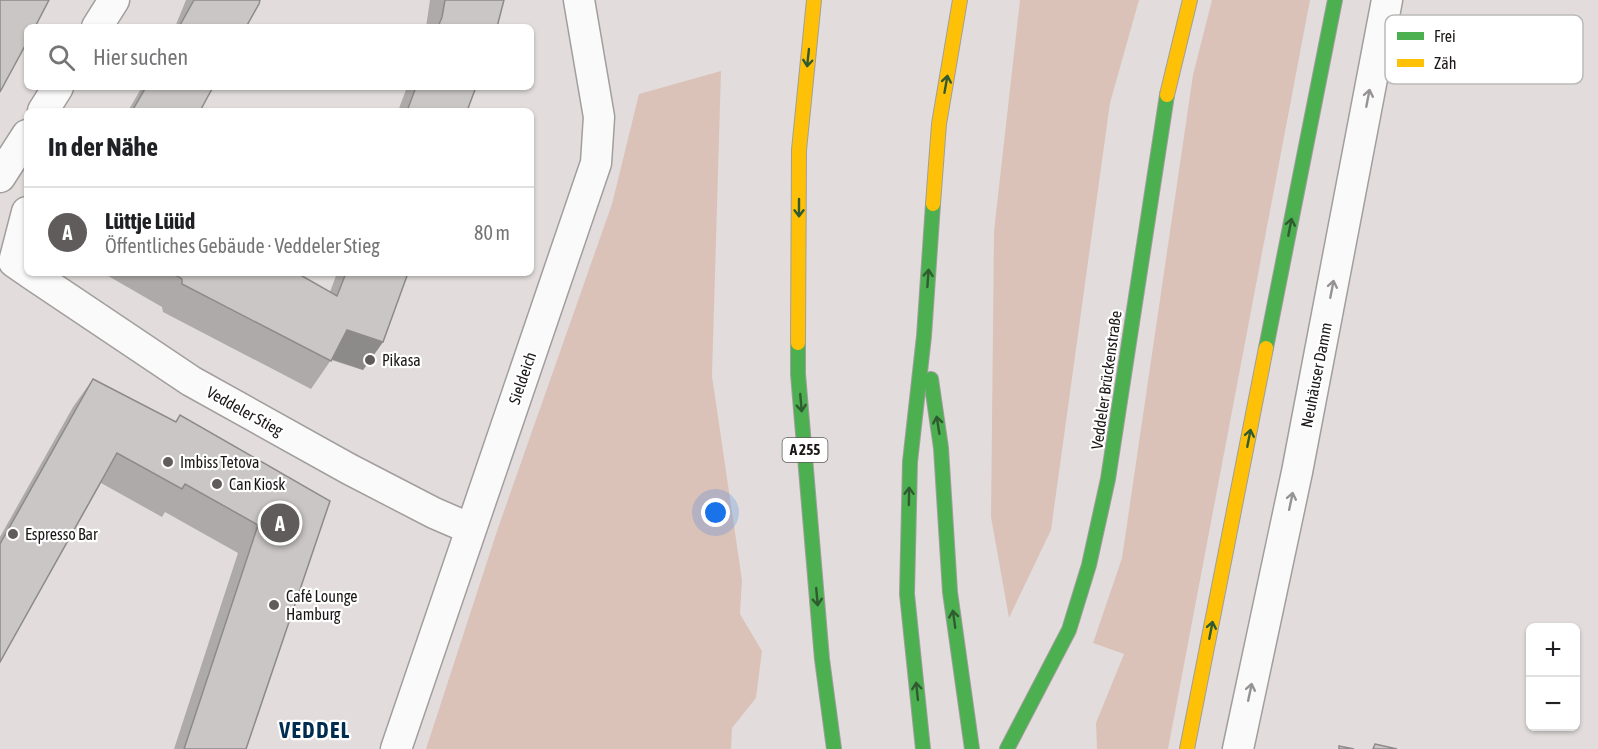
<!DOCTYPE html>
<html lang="de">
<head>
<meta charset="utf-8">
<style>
	:root { --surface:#fff; --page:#f2f2f2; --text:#202124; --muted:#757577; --line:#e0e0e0; --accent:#605c5b }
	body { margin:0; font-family:"Asap Condensed",sans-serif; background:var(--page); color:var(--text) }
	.controls { position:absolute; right:18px; bottom:18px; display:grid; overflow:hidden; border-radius:9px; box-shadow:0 2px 4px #0004 }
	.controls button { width:54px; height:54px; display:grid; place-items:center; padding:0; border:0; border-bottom:2px solid var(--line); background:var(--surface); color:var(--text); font:30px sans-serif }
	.you { position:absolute; left:716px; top:513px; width:21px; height:21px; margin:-15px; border:4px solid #fff; border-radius:50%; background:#1a73e8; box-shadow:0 0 0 9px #1a73e833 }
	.badge { display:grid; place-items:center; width:39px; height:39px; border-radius:50%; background:var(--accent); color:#fff; font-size:20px; font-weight:700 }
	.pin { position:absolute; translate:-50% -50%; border:3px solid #fff; box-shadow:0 2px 6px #0006 }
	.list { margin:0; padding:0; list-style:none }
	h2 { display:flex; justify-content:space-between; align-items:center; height:78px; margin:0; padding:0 24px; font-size:26px }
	h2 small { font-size:20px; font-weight:400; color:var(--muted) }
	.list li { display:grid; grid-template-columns:39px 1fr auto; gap:18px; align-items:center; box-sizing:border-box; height:90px; padding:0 24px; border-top:2px solid var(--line) }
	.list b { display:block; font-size:22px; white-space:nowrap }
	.list p { margin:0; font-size:20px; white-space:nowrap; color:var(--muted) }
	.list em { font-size:20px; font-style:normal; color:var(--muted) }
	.icon { flex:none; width:33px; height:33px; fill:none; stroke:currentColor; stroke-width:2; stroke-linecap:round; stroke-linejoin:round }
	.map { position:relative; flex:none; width:1598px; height:749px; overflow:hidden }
	.search { position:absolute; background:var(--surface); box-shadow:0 2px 4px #0004; left:24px; top:24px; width:510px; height:66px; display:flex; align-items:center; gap:15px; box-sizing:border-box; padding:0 21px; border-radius:9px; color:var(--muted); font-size:22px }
	.panel { position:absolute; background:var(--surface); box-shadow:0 2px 4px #0004; left:24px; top:108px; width:510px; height:168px; border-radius:9px }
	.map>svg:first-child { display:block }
</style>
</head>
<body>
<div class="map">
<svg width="1598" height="749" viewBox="0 0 1598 749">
	<rect width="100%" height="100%" fill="#e2dddc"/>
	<!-- green -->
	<path fill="#dbc2b9" d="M1020 0H1139L1110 103 1051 530 1009 618 991 517 994 231Z
		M1212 0H1310L1168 749H1097L1096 723 1124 654 1093 643 1122 558 1193 75Z
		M721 71 712 376 742 580 740 614 762 651 756 698 732 728 731 749H426L498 528 612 204 639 94Z"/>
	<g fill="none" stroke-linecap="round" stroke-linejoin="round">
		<defs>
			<path id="street" d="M97 27 114 0
				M43 111 58 87
				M0 177 27 135
				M27 212 14 262 27 271
				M30 273 191 381 349 469 434 513 471 529
				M396 749 596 163 599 117 579 0
				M1238 749 1297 472 1387 0"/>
			<path id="fast" d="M798 343V374L822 659 834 749
				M1266 348 1335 0
				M931 379 941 448 950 592 972 749
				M923 749 907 594 910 462 924 336 933 204
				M1007 749 1069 630 1089 565 1108 479 1167 95"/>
			<path id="slow" d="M1167 95 1190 0
				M933 204 939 124 960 0
				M798 343 799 150 814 0
				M1187 749 1266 348"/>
		</defs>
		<!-- street casing -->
		<use href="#street" stroke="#a19e9d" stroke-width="33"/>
		<!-- fast casing -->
		<use href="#fast" stroke="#a19e9d" stroke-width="16"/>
		<!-- slow casing -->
		<use href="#slow" stroke="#a19e9d" stroke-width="16"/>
		<!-- street -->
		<use href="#street" stroke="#fbfafa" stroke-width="30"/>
		<!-- fast -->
		<use href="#fast" stroke="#4caf50" stroke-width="14"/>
		<!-- slow -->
		<use href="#slow" stroke="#ffc107" stroke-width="14"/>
	</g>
	<!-- wall -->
	<path fill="#aeaaa9" d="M186 0H260L246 27H175Z
		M430 0H504L497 27H426Z
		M142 87H213L200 111H128Z
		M407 87H476L467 111H398Z
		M103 273H297L330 292 337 273H408L383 342 363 370 331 360 311 389 163 312 162 307Z
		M93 379 175 422 180 415 330 501 246 749H174L238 553 165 512 162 517 101 483 0 662V537L73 407Z"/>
	<!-- shaded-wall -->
	<path fill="#8d8b8a" d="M347 330 383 342 363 370 328 358Z"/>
	<!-- building -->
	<path fill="#cac6c5" stroke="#8d8b8a" stroke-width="1.5" d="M0 0H49L35 27H27V42L0 92Z
		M194 0H260L259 4 246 27H179Z
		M445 0H504L497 27H438L442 17Z
		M146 87H213L200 111H132Z
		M416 87H476L467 111H407Z
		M172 273H297L337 296 346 273H408L383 342 347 330 331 361 182 284V279Z
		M93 379 176 422 180 415 330 501 246 749H184L258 525 185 484 182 489 117 453 0 662V544Z
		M1375 744 1397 749H1373Z
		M1339 746 1354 749H1339Z"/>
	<!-- one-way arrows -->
	<defs><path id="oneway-shaft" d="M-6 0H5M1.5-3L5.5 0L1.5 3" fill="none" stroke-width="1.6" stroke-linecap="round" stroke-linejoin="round" transform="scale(1.5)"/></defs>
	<g stroke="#305b30">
		<use href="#oneway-shaft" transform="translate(808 58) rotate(96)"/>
		<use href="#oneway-shaft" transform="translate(946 84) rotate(-80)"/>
		<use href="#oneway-shaft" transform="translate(799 208) rotate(90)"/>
		<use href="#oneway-shaft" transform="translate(1290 227) rotate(-79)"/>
		<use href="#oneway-shaft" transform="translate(928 278) rotate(-86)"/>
		<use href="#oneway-shaft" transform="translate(801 403) rotate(85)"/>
		<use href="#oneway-shaft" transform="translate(938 425) rotate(-99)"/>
		<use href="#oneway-shaft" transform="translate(1249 438) rotate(-79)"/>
		<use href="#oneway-shaft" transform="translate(909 496) rotate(-89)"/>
		<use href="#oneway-shaft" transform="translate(817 597) rotate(85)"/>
		<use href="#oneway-shaft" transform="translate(954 619) rotate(-98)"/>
		<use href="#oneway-shaft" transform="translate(1211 630) rotate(-79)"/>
		<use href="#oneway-shaft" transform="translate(917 691) rotate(-96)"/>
	</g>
	<g stroke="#969493">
		<use href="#oneway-shaft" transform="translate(1368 98) rotate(-79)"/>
		<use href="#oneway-shaft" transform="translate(1332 289) rotate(-79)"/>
		<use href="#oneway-shaft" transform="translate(1291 501) rotate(-78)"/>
		<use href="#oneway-shaft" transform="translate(1250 692) rotate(-78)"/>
	</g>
	<!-- markers -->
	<g fill="#605c5b" stroke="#fff" stroke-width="2">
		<circle cx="370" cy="360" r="6"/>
		<circle cx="168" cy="462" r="6"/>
		<circle cx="217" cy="484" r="6"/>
		<circle cx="13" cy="534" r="6"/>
		<circle cx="274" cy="605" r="6"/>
	</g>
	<g text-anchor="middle" stroke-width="4.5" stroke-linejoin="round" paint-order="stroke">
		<!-- shield labels -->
		<rect fill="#fff" stroke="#5f5d5c" stroke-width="1.5" x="782.5" y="438" width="45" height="24" rx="4.5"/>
		<g font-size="15" font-weight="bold" fill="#1a1716">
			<text x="805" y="455">A 255</text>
		</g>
		<!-- poi labels -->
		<g font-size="16" fill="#1a1716" stroke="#fff" text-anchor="start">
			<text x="382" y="366">Pikasa</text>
			<text x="180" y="468">Imbiss Tetova</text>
			<text x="229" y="490">Can Kiosk</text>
			<text x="25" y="540">Espresso Bar</text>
			<text x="286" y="602">Café Lounge<tspan x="286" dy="18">Hamburg</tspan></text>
		</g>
		<!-- street labels -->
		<g font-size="16" fill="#1a1716" stroke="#fff">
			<text transform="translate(1316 375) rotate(-79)" y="6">Neuhäuser Damm</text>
			<text transform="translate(522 378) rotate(-71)" y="6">Sieldeich</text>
			<text transform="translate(1106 380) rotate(-82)" y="6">Veddeler Brückenstraße</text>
			<text transform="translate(245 411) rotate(29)" y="6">Veddeler Stieg</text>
		</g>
		<!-- district labels -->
		<g font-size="22" font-weight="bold" letter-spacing="1.5" fill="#002c50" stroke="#fff">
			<text x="315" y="738">VEDDEL</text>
		</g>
	</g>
	<!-- legend -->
	<rect x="1385" y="15" width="198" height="69" rx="9" fill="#fff" stroke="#bab9b9" stroke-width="1.5"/>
	<rect x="1397" y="32" width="27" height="8" fill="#4caf50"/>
	<rect x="1397" y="59" width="27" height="8" fill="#ffc107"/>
	<g font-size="16" fill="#1a1716">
		<text x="1434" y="42">Frei</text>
		<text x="1434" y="69">Zäh</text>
	</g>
</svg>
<div class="controls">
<button>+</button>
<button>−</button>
</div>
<div class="you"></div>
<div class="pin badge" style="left:280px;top:523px">A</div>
<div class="search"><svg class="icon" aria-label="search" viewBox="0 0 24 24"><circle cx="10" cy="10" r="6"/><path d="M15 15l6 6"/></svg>Hier suchen</div>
<section class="panel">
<h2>In der Nähe<small></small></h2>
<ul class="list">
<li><span class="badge">A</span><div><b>Lüttje Lüüd</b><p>Öffentliches Gebäude · Veddeler Stieg</p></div><em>80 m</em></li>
</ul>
</section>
</div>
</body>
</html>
